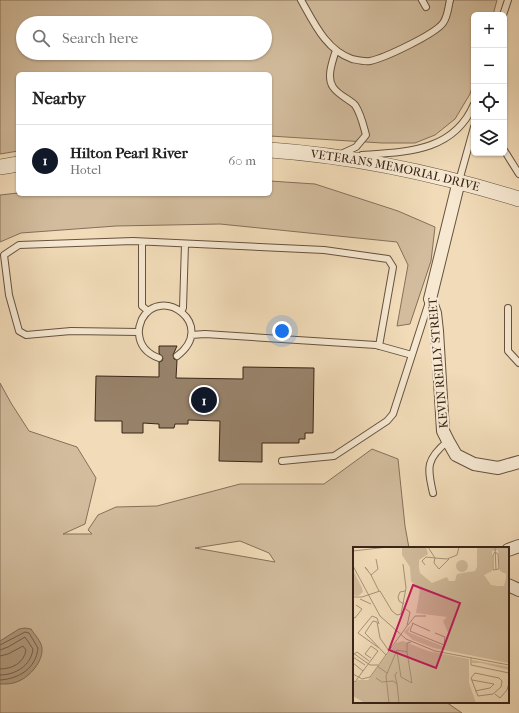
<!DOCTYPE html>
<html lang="en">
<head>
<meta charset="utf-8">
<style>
	:root { --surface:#fff; --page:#f2f2f2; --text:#222; --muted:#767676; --line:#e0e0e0; --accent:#111827 }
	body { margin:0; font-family:"IM FELL French Canon",serif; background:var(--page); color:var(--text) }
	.controls { position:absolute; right:12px; top:12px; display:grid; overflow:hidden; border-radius:6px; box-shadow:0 1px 3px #0004 }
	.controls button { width:36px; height:36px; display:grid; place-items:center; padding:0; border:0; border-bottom:1px solid var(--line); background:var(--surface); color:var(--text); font:20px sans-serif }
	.you { position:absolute; left:282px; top:331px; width:14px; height:14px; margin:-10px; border:3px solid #fff; border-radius:50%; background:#1a73e8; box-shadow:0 0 0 6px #1a73e833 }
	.badge { display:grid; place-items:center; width:26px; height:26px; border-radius:50%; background:var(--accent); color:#fff; font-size:13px; font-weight:700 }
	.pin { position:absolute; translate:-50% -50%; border:2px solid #fff; box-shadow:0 1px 4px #0006 }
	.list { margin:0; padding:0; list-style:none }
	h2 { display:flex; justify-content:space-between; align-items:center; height:52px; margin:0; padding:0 16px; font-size:17px }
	h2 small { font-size:13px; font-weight:400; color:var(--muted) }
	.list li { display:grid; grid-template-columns:26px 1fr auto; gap:12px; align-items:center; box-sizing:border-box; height:72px; padding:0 16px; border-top:1px solid var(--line) }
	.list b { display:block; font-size:15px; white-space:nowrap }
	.list p { margin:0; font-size:13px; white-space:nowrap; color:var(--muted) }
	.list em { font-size:13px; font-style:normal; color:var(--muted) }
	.icon { flex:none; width:22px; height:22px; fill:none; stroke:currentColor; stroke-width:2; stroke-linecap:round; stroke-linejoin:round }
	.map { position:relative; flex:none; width:519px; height:713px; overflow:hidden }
	.search { position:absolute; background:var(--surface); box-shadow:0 1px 3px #0004; left:16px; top:16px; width:256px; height:44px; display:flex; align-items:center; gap:10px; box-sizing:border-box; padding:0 14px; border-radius:22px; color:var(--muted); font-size:15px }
	.panel { position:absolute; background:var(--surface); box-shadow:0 1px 3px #0004; left:16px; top:72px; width:256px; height:124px; border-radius:6px }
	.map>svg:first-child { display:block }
</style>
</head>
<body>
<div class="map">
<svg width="519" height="713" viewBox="0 0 519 713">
	<rect width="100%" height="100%" fill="#f1dbb8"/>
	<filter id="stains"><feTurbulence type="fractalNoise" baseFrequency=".005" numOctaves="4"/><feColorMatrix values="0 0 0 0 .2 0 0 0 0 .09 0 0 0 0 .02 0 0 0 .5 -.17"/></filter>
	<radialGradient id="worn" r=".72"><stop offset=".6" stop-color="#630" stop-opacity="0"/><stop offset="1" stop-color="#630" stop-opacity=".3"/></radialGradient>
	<!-- green -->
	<path fill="#d2bc9d" stroke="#85705a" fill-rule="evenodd" d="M0 0H497L493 15H474V81L470 94 455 119 435 135 415 143H382L270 136V74H18V151L0 154ZM23 23H265V53H23Z
		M270 181 315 184 398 211 435 227 431 261 410 324 397 326 408 265 397 242 220 224 116 226 21 233 0 242V195L18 193 270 194Z
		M0 383 11 403 29 431 77 447 96 478 85 524 63 534H92L88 530 98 515 116 507 157 506 240 484H324L372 449 398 459 405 526 409 548H354V702H446L462 713H0ZM240 541 269 553 275 562 195 548Z"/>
	<!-- water -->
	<path fill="#b29d81" stroke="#816d57" d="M25 628 31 629C35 635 41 641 42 648 43 662 30 676 19 681 13 684 6 684 0 684V641L19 629Z"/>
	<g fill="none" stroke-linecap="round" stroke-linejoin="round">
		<!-- shore -->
		<path stroke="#75604c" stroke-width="1" d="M0 645 25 632 29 633 38 648C36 669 18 679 0 680
			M0 650 8 647 25 637 33 649C31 666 15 675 0 675
			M0 656 8 654 23 646 26 650C24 663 12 669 0 669"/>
	</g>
	<!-- building -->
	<path fill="#98836b" stroke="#382417" d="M159 346H177L173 355 174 359 177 360 176 378 243 379V367L314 368 313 433H305V439H299V443H262V462L219 461 220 421 188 420V424H175L174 428H159V424L143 423V433H122V421H95L96 376 159 377V362L162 361 163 358 159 353Z"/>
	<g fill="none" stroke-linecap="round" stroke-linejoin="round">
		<defs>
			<path id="service" d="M301 0C314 23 326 50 352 59 357 60 365 62 370 61 385 58 435 34 443 23 448 16 448 8 450 0
				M422 0 426 7
				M503 15 508 0
				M336 50C333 60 326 77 333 87 338 95 349 99 355 105 361 114 363 124 366 135L356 147 341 154
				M504 150 519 174
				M362 155C406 152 454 152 474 104
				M459 181 474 127
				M142 242V306L148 311
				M508 308V351L519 363
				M181 311 183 308 185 244
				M138 332 71 331 26 335 19 331 9 295 4 255 19 245 133 241 324 250 388 259 393 267 379 346
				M191 335 205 334 376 345 412 355
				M159 358C148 354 140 347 139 334 138 328 140 324 142 319 161 284 218 325 177 356
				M282 461 334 456 387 421 393 414 429 302
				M433 493C427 467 426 459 448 441"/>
			<path id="minor" d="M459 181 430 299 435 313 437 331 443 431 448 441 456 455 474 464 498 468 519 462
				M508 550 519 546
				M508 585 519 590"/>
			<g id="tertiary">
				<path id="s1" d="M270 150C355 156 438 174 519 199"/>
				<path d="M0 167 18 164"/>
			</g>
		</defs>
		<!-- service casing -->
		<use href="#service" stroke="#66523f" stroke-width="8"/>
		<!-- minor casing -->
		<use href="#minor" stroke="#66523f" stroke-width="14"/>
		<!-- tertiary casing -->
		<use href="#tertiary" stroke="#66523f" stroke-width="16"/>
		<!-- service -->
		<use href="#service" stroke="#f6e8d1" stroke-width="6"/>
		<!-- minor -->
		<use href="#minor" stroke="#f6e8d1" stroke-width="12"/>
		<!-- tertiary -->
		<use href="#tertiary" stroke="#f6e8d1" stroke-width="15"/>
	</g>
	<g text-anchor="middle" stroke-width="4" stroke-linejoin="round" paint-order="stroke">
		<!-- street labels -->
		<g font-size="12" fill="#382417" stroke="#f6e8d1">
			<text dy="4" stroke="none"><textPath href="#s1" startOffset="127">VETERANS MEMORIAL DRIVE</textPath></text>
			<text transform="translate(438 363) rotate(-95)" y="4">KEVIN REILLY STREET</text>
		</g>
	</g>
	<!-- overview -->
	<g transform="translate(353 547)">
		<rect width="156" height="156" fill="#f1dbb8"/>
		<path d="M49 0H73L75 7 66 13V21L67 26 79 36 94 30 96 34H102L104 27 122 24 124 20V0H156V116L81 101 60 93 51 85 58 78 55 85 89 99 92 98 96 88 90 74 94 70 63 66 67 43 58 34 57 20 49 8ZM145 3 147 24 153 27V31L151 39H144L138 38 131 28 139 24V4ZM103 19a6 6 0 1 1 12 0a6 6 0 1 1-12 0ZM0 23 9 41 10 45 5 49 0 48ZM50 94 75 104 116 112V136L123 156H12L0 149V136L5 133H15L43 96ZM119 113 156 120V123L128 116H119Z" fill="#d2bc9d" fill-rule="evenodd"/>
		<path fill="none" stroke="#a79278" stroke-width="1" d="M75 0 82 11 94 12 104 8 106 0M142 0 143 23M0 4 35 0M142 5 145 7 146 22 140 23V8ZM23 12 25 22 18 28 26 44M72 18 69 14 73 10 82 11 81 16 86 22 96 12M0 19 27 69 53 92 82 104 156 118M15 24 12 20 18 28M0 50H9L27 44 39 64 44 68 48 67 53 41 50 17M7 52 18 57M51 57 46 54 45 50 47 45 52 44M0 70 2 71 9 62 3 58M59 76 77 84M60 76 57 84 91 98 92 90 82 86M55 78 62 69H73M26 101 5 86 19 69 24 71 26 77M54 105V96L58 95M0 106 17 118H25M1 107 4 105 16 114M33 108 12 86 20 74 24 75 27 91 36 104M0 110 12 118M118 111V118L156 126M0 116 10 124 25 104 18 99 12 107 18 111M24 119 34 126M122 126 146 131 149 134 148 140 140 147 125 149 118 131ZM0 127 9 132 17 130 54 79 57 65 51 61M23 131 29 135 40 134 44 137 46 156M0 133 2 135 10 124M119 133 141 137 137 141 122 144M44 137 42 128 44 125M142 147 147 151 154 143 156 136M36 156 33 129 44 103 54 105 59 136 48 130 44 105"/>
		<path fill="#c2185b" fill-opacity="0.15" stroke="#c2185b" stroke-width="2" d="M60 38 107 56 83 121 36 103Z"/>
		<rect width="156" height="156" fill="none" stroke="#382417" stroke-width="2"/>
	</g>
	<rect width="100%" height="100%" filter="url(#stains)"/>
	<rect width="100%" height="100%" fill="url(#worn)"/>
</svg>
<div class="controls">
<button>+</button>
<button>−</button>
<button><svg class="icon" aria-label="locate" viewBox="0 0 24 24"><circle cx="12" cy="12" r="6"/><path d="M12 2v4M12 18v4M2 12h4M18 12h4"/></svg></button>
<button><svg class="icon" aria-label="layers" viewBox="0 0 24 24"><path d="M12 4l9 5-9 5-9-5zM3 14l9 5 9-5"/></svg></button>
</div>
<div class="you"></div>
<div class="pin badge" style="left:204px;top:400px">1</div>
<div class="search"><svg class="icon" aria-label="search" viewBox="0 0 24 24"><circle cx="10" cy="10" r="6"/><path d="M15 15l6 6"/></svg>Search here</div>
<section class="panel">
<h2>Nearby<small></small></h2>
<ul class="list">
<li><span class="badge">1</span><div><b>Hilton Pearl River</b><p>Hotel</p></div><em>60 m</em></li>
</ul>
</section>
</div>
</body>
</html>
